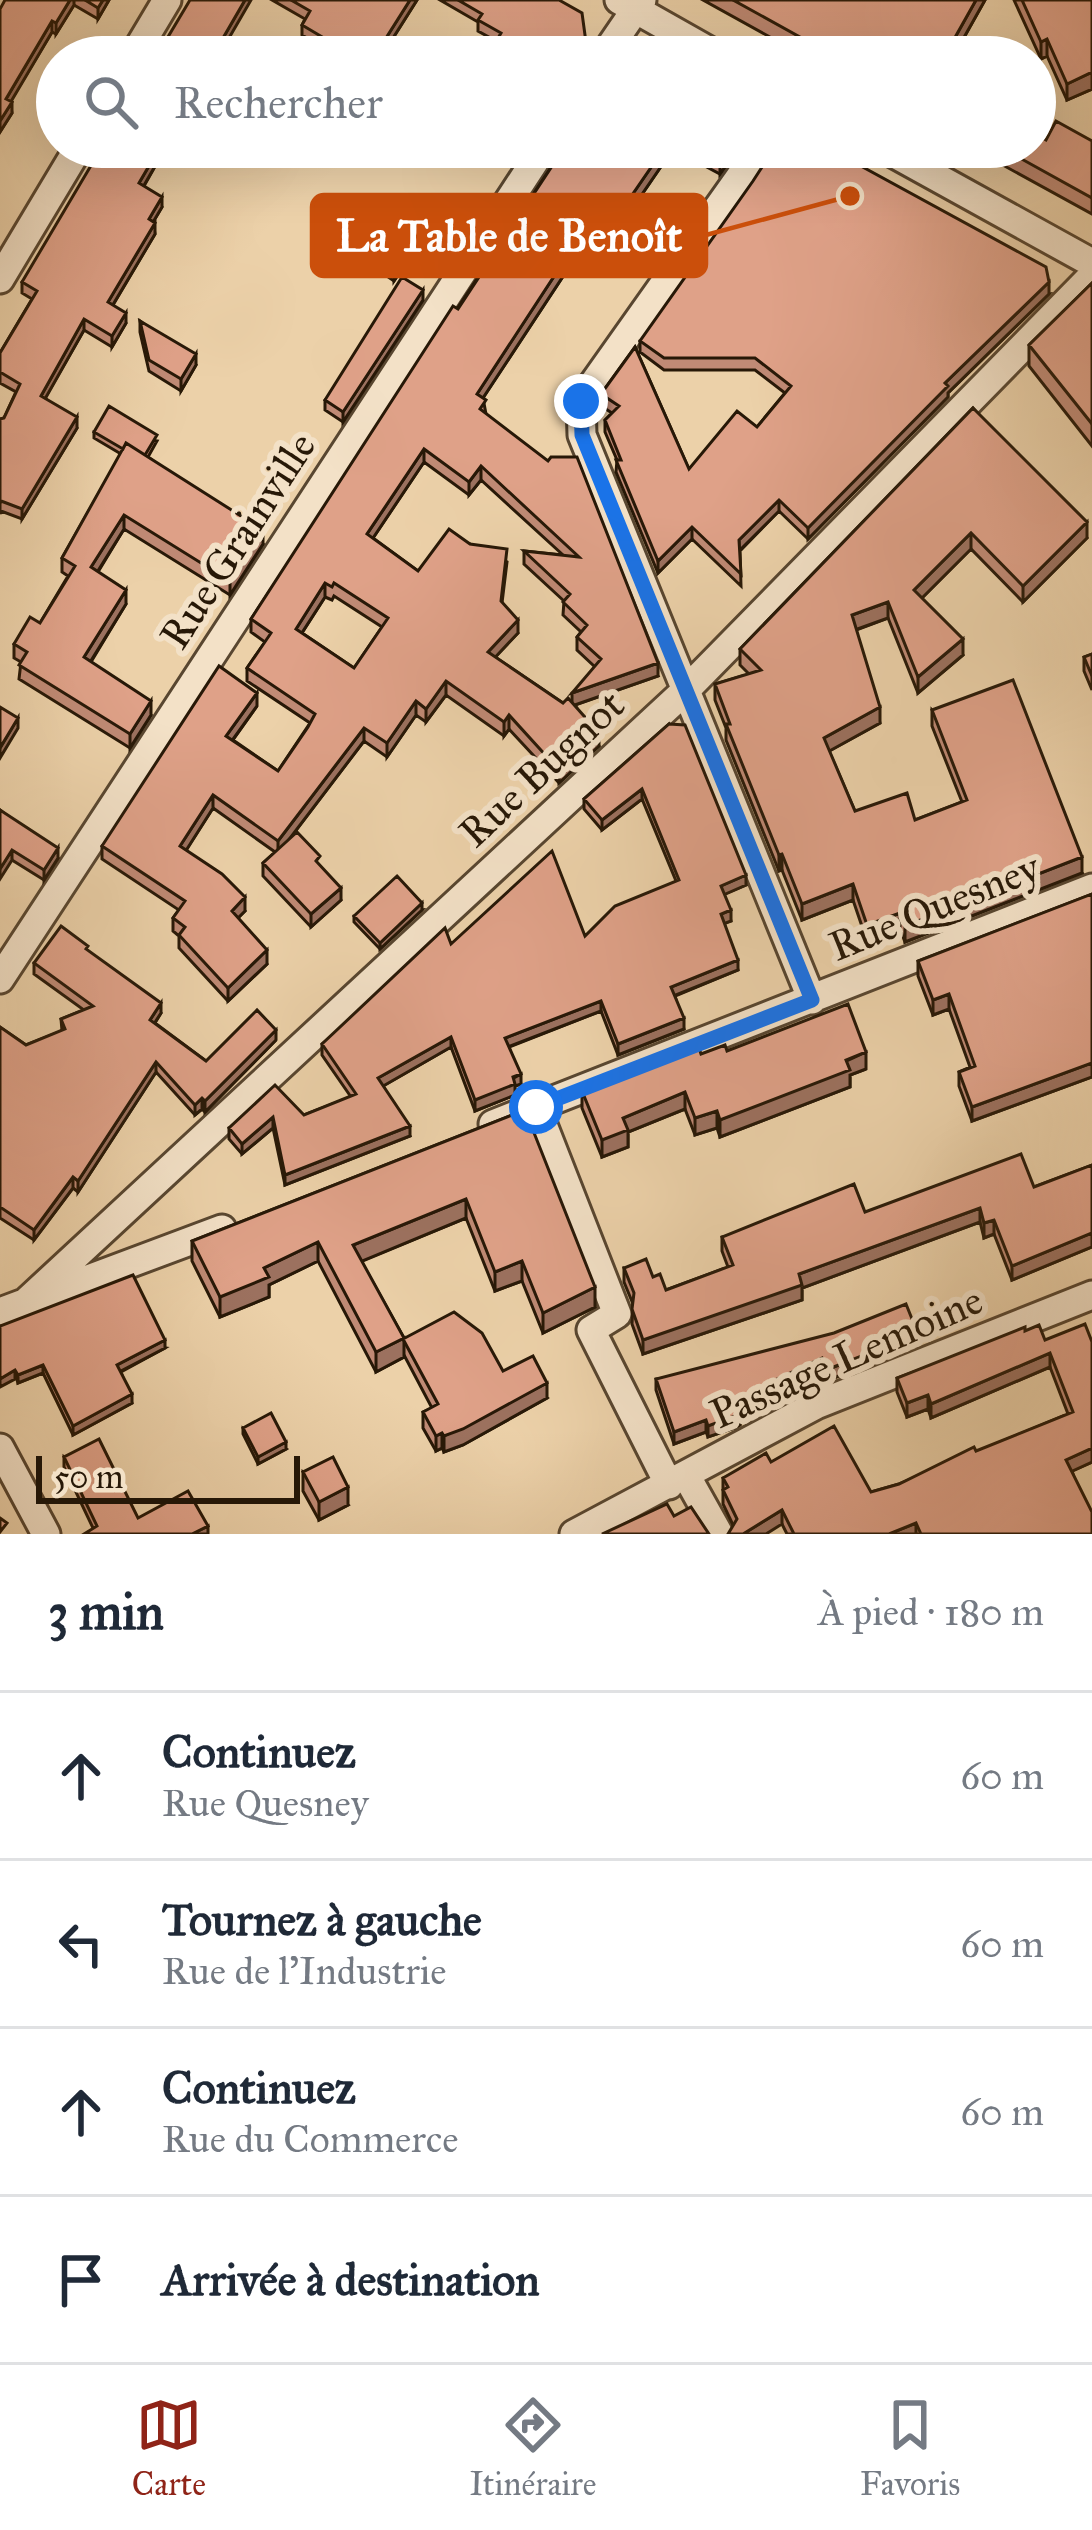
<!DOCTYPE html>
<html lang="fr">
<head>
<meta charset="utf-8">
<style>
	:root { --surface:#fff; --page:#f6f6f7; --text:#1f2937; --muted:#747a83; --line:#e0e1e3; --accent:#8f2418 }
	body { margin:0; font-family:"IM FELL Great Primer",serif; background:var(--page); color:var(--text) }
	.scale { position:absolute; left:36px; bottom:30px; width:264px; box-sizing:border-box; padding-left:12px; border:6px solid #271807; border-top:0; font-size:33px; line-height:42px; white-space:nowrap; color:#271807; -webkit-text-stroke:9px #f3e1c7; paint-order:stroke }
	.stop { position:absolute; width:36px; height:36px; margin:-27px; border:9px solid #1a73e8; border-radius:50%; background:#fff }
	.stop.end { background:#1a73e8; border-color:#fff; box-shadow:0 3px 12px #0008 }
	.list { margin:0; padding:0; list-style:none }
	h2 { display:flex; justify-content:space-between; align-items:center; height:156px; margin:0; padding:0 48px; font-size:51px }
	h2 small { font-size:39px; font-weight:400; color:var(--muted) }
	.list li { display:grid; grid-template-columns:78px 1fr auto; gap:36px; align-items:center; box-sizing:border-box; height:168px; padding:0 48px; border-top:3px solid var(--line) }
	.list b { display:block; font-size:45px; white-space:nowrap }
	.list p { margin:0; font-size:39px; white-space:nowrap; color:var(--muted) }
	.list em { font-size:39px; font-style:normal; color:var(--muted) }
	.icon { flex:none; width:66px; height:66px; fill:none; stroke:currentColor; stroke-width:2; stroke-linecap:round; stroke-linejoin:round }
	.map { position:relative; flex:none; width:1092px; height:1534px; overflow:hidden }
	.search { position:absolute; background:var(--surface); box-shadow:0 12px 48px #0002; left:36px; right:36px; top:36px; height:132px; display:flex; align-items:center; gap:30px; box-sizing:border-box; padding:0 42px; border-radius:66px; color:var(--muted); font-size:45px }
	.sheet { height:828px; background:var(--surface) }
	nav { display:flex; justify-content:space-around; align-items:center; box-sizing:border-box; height:168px; border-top:3px solid var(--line); background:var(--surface); font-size:33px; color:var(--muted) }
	nav a { display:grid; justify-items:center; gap:6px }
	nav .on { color:var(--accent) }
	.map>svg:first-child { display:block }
</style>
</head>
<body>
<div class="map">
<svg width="1092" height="1534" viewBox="0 0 1092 1534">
	<rect width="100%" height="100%" fill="#ecd1a9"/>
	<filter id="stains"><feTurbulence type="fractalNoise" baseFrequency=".00167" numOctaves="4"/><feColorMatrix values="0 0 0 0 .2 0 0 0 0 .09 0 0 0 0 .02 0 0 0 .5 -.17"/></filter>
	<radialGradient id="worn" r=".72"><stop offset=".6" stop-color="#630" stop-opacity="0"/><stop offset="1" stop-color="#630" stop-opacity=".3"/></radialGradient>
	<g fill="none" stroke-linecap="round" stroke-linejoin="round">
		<defs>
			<path id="minor" d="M619 0 720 57
				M133 57 167 0
				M603 57 642 0
				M761 147 581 401 582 435 812 1000
				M882 147 1092 263
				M0 279 79 147
				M0 979 544 147
				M536 1107 617 1314 591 1330 669 1485
				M493 1124 1092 888
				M27 1301 686 690 1092 276
				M0 1312 222 1229
				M0 1448 46 1534
				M686 1475 719 1534
				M574 1534 816 1405 1092 1295"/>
		</defs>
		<!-- minor casing -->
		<use href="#minor" stroke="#584630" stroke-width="33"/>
		<!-- minor -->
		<use href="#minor" stroke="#f3e1c7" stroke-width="27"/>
	</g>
	<!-- wall -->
	<path fill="#c08a75" stroke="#271807" stroke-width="3" fill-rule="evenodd" d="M19 0H109L98 19 74 5 56 34 52 32 10 102 12 113 0 132V9Z
		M272 0H417L381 57H339L302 35V25L305 19Z
		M440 0H559L588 57H542L538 55 537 57H487L496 41 478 31V22Z
		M703 0H985L953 57H806Z
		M1014 0H1092V89L1067 100 1047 56 1041 59Z
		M1046 140 1092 141V214L970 147H1035Z
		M166 147 144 186 162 207 153 222 155 234 113 305 126 323 112 347 84 330 45 398 77 428 22 519 1 511 0 514V419L4 418 16 392 0 383V353L32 299 22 293V282Z
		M555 147H739L720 174 673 149 599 257 583 246 483 398 486 414 658 676 575 705 599 746 559 783 509 729 504 736 446 695 426 722 416 715 387 757 364 741 290 838 320 866 341 900 311 927 263 876V863L275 852 213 808 186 850 245 911 238 918 267 964 228 1001 179 948V936L173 931V918L179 910 102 859V846L257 706 233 740 278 771 310 723 247 681V668L265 642 251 632V619L550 169V157ZM424 462 469 495 481 480 563 555 524 551V564L564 601 563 615 581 632 577 637V650L595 667 572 702 563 703 495 657 518 633 502 603 507 562 470 544 418 571 373 538ZM334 596 382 627 354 668 302 633 325 597 332 600Z
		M423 237 394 281 363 260V248Z
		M1092 283V446L1029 366V345Z
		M1049 294 948 393V397L808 539 779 511 740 551 741 586 692 539 658 573 616 472 617 460 605 432V420L612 413 601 406V394L635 347 689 469 757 427 785 393 755 370H664L640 352V341Z
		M423 300 343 422 325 410V400Z
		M140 321 196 365 181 391 149 371 140 332Z
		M973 408 1087 538 1023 602 971 549 922 598 963 655 918 693 888 618 856 630 880 723 829 751 855 811 915 820 962 802 932 726V710L1082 873 905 942 900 929 867 941 853 900 802 920 782 870 779 871 726 740V728L715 700V684L749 674 740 665V649Z
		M94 432 157 441 148 457 263 544 230 595 124 529 98 572 126 604 91 662 151 715 130 748 19 679 21 662 14 658V644L40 623 68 576 62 572V558L121 454 94 438Z
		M1092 654V690L1084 671V657Z
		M669 724 746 885 724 894 731 921 724 923 738 970 675 996 684 1029 618 1055 601 1011 509 1047 521 1084 515 1086V1095L475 1111 451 1047 383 1086 410 1136 285 1185 273 1128 242 1154 229 1139V1128L304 1115 351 1097 322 1055V1044L451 944 585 936 676 881 642 799 602 830 584 809V799Z
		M0 810 58 858 44 880 12 860Z
		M1092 894V1077L972 1121 959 1086V1072L970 1067 949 1009 933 1015 918 976V961Z
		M422 910 380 949 354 922V916Z
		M88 951 161 1013 155 1023 206 1061 276 1040 205 1112 202 1109 195 1115 156 1072 78 1192 73 1188 34 1240 0 1218V1027L26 1045 62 1031 61 1019 84 1010 34 974V963Z
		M727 1051 866 1069 850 1075V1087L720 1137 717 1128 695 1135 685 1109 628 1132V1147L602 1157 582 1108V1091L701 1054Z
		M525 1110 595 1307 543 1333 522 1281 495 1291 466 1218 361 1261 404 1338 503 1371 547 1398 463 1445 444 1452 442 1448 436 1451 423 1428V1412L432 1408 404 1355V1357L376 1372 318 1261 269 1285V1297L220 1317 192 1261V1241Z
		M1092 1165V1247L1012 1280 994 1234 984 1238 980 1222 802 1288V1300L643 1354 632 1324 633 1304 624 1282V1268L653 1277 666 1290 728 1267 722 1251V1237L865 1212 1034 1187Z
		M0 1326 165 1348 121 1372 132 1403 73 1435 43 1373 18 1383Z
		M1025 1331 1045 1340 1092 1342V1462L1072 1471 1092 1534H787L782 1524 733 1525 723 1504V1478L771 1462 871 1492 899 1484 1068 1414 1050 1367 931 1418 928 1409 907 1417 897 1392V1378Z
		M918 1345 826 1381 822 1370 758 1400V1413L740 1419V1425L735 1428 708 1437 706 1432 674 1444 656 1390V1379Z
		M243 1428 286 1449 258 1464 243 1434Z
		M64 1457 138 1518 208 1534 93 1528 64 1467Z
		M303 1472 348 1505 319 1520 303 1491Z"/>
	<!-- shaded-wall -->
	<path fill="#9c715f" stroke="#271807" stroke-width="3" d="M70 0H74V5L56 34V23Z
		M103 0H109L98 19V8Z
		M245 0H251L218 57H212Z
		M410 0H417L381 57H374Z
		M976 0H985L953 57H944Z
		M52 21V32L6 110V99Z
		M1047 39V56L1041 59V42Z
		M1092 72V89L1067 100V84Z
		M12 102V113L0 132V121Z
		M160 147H166L139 194V183Z
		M665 147H673V149L599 257V243Z
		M730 147H739L720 174V161Z
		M162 197V207L149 229V219Z
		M155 223V234L108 313V302Z
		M423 224V237L394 281V268Z
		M583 232V246L477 407V394Z
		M1049 282V294L948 393V397L808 539V528L945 383Z
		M423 290V300L343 422V412Z
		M126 313V323L112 347V336Z
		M84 319V330L41 406V396Z
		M196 354V365L181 391V379Z
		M77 417V428L22 519V509Z
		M424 449V462L367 547V534Z
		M481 466V480L469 495V482Z
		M779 500V511L739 551V540Z
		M124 515V529L91 582V567Z
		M1087 522V538L1023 602V586Z
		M692 527V539L658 573V561Z
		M263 530V544L230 595V581Z
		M971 533V549L914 606V590Z
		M325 583V597L296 642V629Z
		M126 590V604L84 672V657Z
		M888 602V618L852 631V615Z
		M518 620V633L488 665V652Z
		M963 639V655L918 693V677Z
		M658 663V676L572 706V693Z
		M446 681V695L426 722V709Z
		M257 693V706L226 749V736Z
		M151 701V715L130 748V734Z
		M416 701V715L387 757V743Z
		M880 707V723L824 754V738Z
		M509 715V729L504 736V722Z
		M18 718V728L0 758V748Z
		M364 728V741L278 854V841Z
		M599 733V746L559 783V770Z
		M642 789V799L602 830V820Z
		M213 795V808L180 860V846Z
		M58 848V858L44 880V870Z
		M12 850V860L0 879V869Z
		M782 854V870L779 871V855Z
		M1082 857V873L905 942V926Z
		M746 875V885L721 896V886Z
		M853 884V900L802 920V904Z
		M341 888V900L311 927V914Z
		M245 897V911L232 924V911Z
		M422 903V910L380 949V943Z
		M731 910V921L721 925V914Z
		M900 913V929L867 941V925Z
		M267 950V964L228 1001V988Z
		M738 960V970L671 997V987Z
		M949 994V1009L933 1015V1000Z
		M601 1001V1011L505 1048V1038Z
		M161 1003V1013L150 1030V1020Z
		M684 1018V1029L618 1055V1044Z
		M276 1030V1040L205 1112V1101Z
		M451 1037V1047L378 1089V1078Z
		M866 1052V1069L850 1075V1087L720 1137V1120Z
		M156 1062V1072L78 1192V1181Z
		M1092 1063V1077L972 1121V1107Z
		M521 1074V1084L515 1086V1095L475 1111V1100Z
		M685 1092V1109L628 1132V1147L602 1157V1140L623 1118Z
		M202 1098V1109L195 1115V1105Z
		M717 1111V1128L695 1135V1118Z
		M273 1117V1128L242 1154V1144Z
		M410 1126V1136L285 1185V1175Z
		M73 1177V1188L34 1240V1230Z
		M466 1199V1218L353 1265V1245Z
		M980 1208V1222L802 1288V1300L643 1354V1340L799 1274Z
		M994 1220V1234L984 1238V1223Z
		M1092 1233V1247L1012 1280V1266Z
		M318 1242V1261L269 1285V1297L220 1317V1297L264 1268Z
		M522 1261V1281L495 1291V1272Z
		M595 1287V1307L543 1333V1313Z
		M918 1334V1345L826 1381V1370Z
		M404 1338V1357L376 1372V1352Z
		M165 1340V1348L117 1373V1365Z
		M1050 1353V1367L931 1418V1404Z
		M822 1358V1370L754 1402V1390Z
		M43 1365V1373L18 1383V1375Z
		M15 1370V1379L0 1387V1379Z
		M547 1383V1398L463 1445 444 1452V1436Z
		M132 1394V1403L73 1435V1426Z
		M928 1395V1409L907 1417V1403Z
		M758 1401V1413L740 1419V1425L735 1428 708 1437V1426L737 1408Z
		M706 1420V1432L674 1444V1432Z
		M442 1433V1448L436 1451V1436Z
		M286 1442V1449L258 1464V1457Z
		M1092 1448V1462L1066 1474V1460Z
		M348 1487V1505L319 1520V1502Z
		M782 1510V1524L766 1534H743Z
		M916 1523V1534H889Z
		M208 1526V1534H192Z"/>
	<!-- building -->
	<path fill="#dfa188" stroke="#271807" stroke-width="3" fill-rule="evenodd" d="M5 0H70L56 23 52 21 6 99 12 102 0 121V9Z
		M85 0H103L98 8Z
		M190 0H245L212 57H156Z
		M291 0H410L374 57H356L302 25 310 11Z
		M458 0H559L582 13 588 57H561L538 45 532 57H487L501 33 478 20 482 14Z
		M733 0H976L944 57H836Z
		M1022 0H1092V72L1067 84 1047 39 1041 42Z
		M639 43 666 57H624L632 44 637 47Z
		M1056 121 1092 141V198L1000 147H1035V134L1046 140Z
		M102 147H160L139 183 162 197 149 219 155 223 108 302 126 313 112 336 84 319 41 396 77 417 22 509 1 501 0 503V419L4 418 20 384 0 372V353L37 291 22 282Z
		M555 147H665L599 243 583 232 477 394 486 400 480 409 548 461 551 457H577L658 663 572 693 601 659 577 637 587 625 563 602 570 594 524 551 579 557 481 466 469 482 424 449 367 534 418 571 449 529 470 544 507 549 501 601 518 620 488 652 563 703 568 698 599 733 559 770 509 715 504 722 446 681 426 709 416 701 387 743 364 728 278 841 213 795 180 846 222 874 245 897 232 911 267 950 228 988 179 935 185 927 173 918 185 901 102 846 219 666 257 693 226 736 278 771 308 727 315 714 247 668 271 633 251 619 453 306 458 309 556 160 550 157ZM325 583 332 587 334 583 388 618 354 668 296 629Z
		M693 147H730L720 161Z
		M775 147H826L1046 267 1049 282 945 383 948 386 808 528 779 500 739 540 741 574 692 527 658 561 616 460H621L605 420 619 406 601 394 635 347 689 469 737 411 757 427 791 386 755 358H664L640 341 753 181Z
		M402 277 423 290 343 412 325 400Z
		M1092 283V424L1029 345Z
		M140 321 196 354 181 379 149 360Z
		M109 406 157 435 145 455 126 443 123 449 94 432Z
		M973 408 1087 522 1023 586 971 533 914 590 963 639 918 677 888 602 852 615 880 707 824 738 855 811 907 793 915 820 967 800 932 710 1013 680 1082 857 905 926 900 913 867 925 853 884 802 904 782 854 779 855 726 724H730L715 684 761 670 740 649Z
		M126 443 263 530 230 581 124 515 91 567 126 590 84 657 151 701 130 734 19 665 27 652 14 644 30 617 40 623 75 566 62 558Z
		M1092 654V676L1084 657Z
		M0 707 18 718 0 748Z
		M669 724 685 725 746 875 721 886 731 910 721 914 738 960 671 987 684 1018 618 1044 601 1001 505 1038 521 1074 513 1077 515 1084 475 1100 451 1037 378 1078 410 1126 285 1175 273 1117 242 1144 229 1128 275 1085 304 1115 356 1094 322 1044 445 928 451 944 552 851 585 936 615 906 679 880 642 789 602 820 584 799Z
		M0 810 58 848 44 870 12 850 0 869Z
		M297 832 320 856 316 861 341 888 311 914 263 863Z
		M397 876 422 903 380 943 354 916Z
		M1092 894V1063L972 1107 959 1072 975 1066 949 994 933 1000 918 961Z
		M61 926 88 946 86 949 161 1003 150 1020 206 1061 257 1010 276 1030 205 1101 202 1098 195 1105 156 1062 78 1181 73 1177 34 1230 0 1207V1027L26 1045 65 1029 61 1019 93 1006 34 963Z
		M848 1004 866 1052 846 1060 850 1070 720 1120 717 1111 695 1118 685 1092 623 1118 628 1130 602 1140 582 1091 698 1045 701 1054 725 1045 727 1051Z
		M525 1110 595 1287 543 1313 522 1261 495 1272 466 1199 353 1245 404 1338 376 1352 318 1242 264 1268 269 1277 220 1297 192 1241Z
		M1021 1154 1034 1187 1092 1165V1233L1012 1266 994 1220 984 1223 980 1208 799 1274 802 1285 643 1340 632 1309 634 1293 624 1268 646 1259 653 1277 660 1274 666 1290 733 1265 722 1237 854 1184 865 1212Z
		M133 1275 165 1340 117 1365 132 1394 73 1426 43 1365 18 1375 15 1370 0 1379V1326Z
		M906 1304 918 1334 826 1370 822 1358 754 1390 758 1401 737 1408 740 1413 735 1416 708 1426 706 1420 674 1432 656 1379 834 1333Z
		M454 1312 482 1333 503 1371 533 1356 547 1383 463 1429 444 1436 442 1433 436 1436 423 1412 438 1404 403 1339Z
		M1085 1324 1092 1342V1448L1066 1460 1092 1512V1534H921L916 1523 889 1534H794L782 1510 743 1534H728L737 1519 723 1490 728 1487 723 1478 766 1453 771 1462 834 1426 871 1492 899 1484 974 1447 976 1451 1073 1412 1050 1353 931 1404 928 1395 907 1403 897 1378 1025 1327V1331L1039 1325 1045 1340Z
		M271 1413 286 1442 258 1457 243 1428Z
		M99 1439 138 1518 188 1491 208 1526 192 1534H84L97 1526 64 1457Z
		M333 1457 348 1487 319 1502 303 1472Z
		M667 1504 674 1516 691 1507 709 1534H602Z
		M0 1518 7 1523 0 1532Z"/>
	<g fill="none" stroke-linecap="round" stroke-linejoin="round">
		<!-- route -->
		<path stroke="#1a73e8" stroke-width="15" d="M536 1107 812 1000 582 435 581 401"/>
	</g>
	<g text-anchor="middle" stroke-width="12" stroke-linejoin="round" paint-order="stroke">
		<!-- street labels -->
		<g font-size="42" fill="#271807" stroke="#f3e1c7">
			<text transform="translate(237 540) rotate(-57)" y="15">Rue Grainville</text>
			<text transform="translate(541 768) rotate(-43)" y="15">Rue Bugnot</text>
			<text transform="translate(934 906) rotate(-22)" y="15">Rue Quesney</text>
			<text transform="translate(846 1356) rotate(-24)" y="15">Passage Lemoine</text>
		</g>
	</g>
	<!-- callouts -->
	<path fill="none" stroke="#cb4f0b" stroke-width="4.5" d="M850 196L706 235"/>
	<circle fill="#cb4f0b" stroke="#f3e1c7" stroke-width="4.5" cx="850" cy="196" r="12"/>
	<rect fill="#cb4f0b" stroke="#cb4f0b" stroke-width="4.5" x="312" y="195" width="394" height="81" rx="12"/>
	<g font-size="45" text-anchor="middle" font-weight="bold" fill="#fff">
		<text x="509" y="251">La Table de Benoît</text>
	</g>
	<rect width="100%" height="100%" filter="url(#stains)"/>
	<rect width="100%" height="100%" fill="url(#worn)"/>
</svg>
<div class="scale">50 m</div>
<div class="stop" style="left:536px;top:1107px"></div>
<div class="stop end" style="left:581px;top:401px"></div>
<div class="search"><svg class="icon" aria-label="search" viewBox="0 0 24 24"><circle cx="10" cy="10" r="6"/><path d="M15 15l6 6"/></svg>Rechercher</div>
</div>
<section class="sheet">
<h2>3 min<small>À pied · 180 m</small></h2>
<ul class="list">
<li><svg class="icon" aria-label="ahead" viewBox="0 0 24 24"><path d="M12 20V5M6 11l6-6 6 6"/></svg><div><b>Continuez</b><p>Rue Quesney</p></div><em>60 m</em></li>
<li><svg class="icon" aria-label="left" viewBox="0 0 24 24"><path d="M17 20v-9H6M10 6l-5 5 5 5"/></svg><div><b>Tournez à gauche</b><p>Rue de l'Industrie</p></div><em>60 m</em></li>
<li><svg class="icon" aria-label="ahead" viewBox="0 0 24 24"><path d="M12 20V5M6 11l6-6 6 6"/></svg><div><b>Continuez</b><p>Rue du Commerce</p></div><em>60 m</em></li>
<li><svg class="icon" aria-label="arrive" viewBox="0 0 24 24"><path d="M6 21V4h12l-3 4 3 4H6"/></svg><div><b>Arrivée à destination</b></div></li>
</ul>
</section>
<nav>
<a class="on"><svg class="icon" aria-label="map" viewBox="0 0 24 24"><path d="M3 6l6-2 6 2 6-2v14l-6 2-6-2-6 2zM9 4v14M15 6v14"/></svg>Carte</a>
<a><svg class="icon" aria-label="directions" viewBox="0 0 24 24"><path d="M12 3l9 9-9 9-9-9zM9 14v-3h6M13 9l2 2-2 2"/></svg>Itinéraire</a>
<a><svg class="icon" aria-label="saved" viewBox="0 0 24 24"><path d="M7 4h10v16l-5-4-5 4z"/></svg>Favoris</a>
</nav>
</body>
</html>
